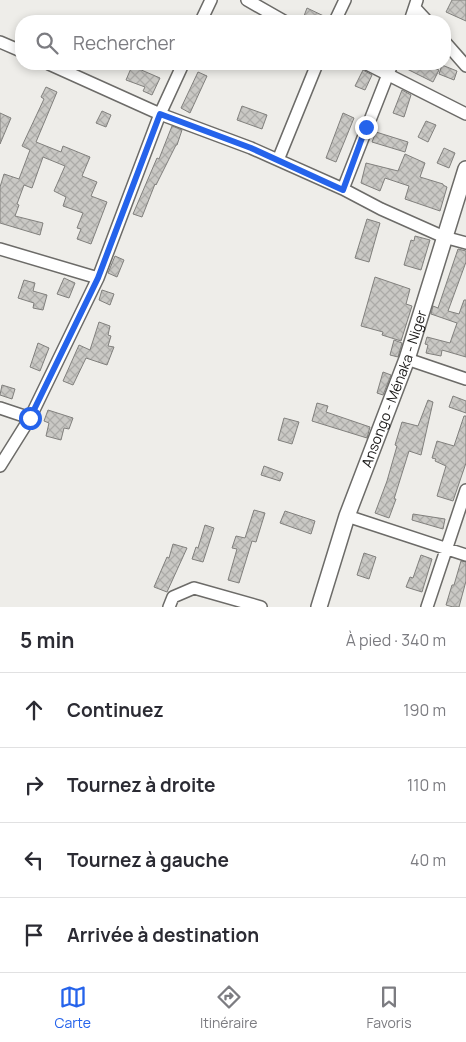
<!DOCTYPE html>
<html lang="fr">
<head>
<meta charset="utf-8">
<style>
	:root { --surface:#fff; --page:#f7f7f7; --text:#2b2b33; --muted:#7c7c81; --line:#e1e1e2; --accent:#2563eb }
	body { margin:0; font-family:Manrope,sans-serif; background:var(--page); color:var(--text) }
	.stop { position:absolute; width:15px; height:15px; margin:-11px; border:4px solid #2563eb; border-radius:50%; background:#fff }
	.stop.end { background:#2563eb; border-color:#fff; box-shadow:0 1px 5px #0008 }
	.list { margin:0; padding:0; list-style:none }
	h2 { display:flex; justify-content:space-between; align-items:center; height:65px; margin:0; padding:0 20px; font-size:21px }
	h2 small { font-size:16px; font-weight:400; color:var(--muted) }
	.list li { display:grid; grid-template-columns:32px 1fr auto; gap:15px; align-items:center; box-sizing:border-box; height:75px; padding:0 20px; border-top:1px solid var(--line) }
	.list b { display:block; font-size:19px; white-space:nowrap }
	.list em { font-size:16px; font-style:normal; color:var(--muted) }
	.icon { flex:none; width:28px; height:28px; fill:none; stroke:currentColor; stroke-width:2; stroke-linecap:round; stroke-linejoin:round }
	.map { position:relative; flex:none; width:466px; height:607px; overflow:hidden }
	.search { position:absolute; background:var(--surface); box-shadow:0 2px 8px #0003; left:15px; right:15px; top:15px; height:55px; display:flex; align-items:center; gap:12px; box-sizing:border-box; padding:0 18px; border-radius:20px; color:var(--muted); font-size:19px }
	.sheet { height:365px; background:var(--surface) }
	nav { display:flex; justify-content:space-around; align-items:center; box-sizing:border-box; height:70px; border-top:1px solid var(--line); background:var(--surface); font-size:14px; color:var(--muted) }
	nav a { display:grid; justify-items:center; gap:2px }
	nav .on { color:var(--accent) }
	.map>svg:first-child { display:block }
</style>
</head>
<body>
<div class="map">
<svg width="466" height="607" viewBox="0 0 466 607">
	<defs>
		<pattern id="building-cross-hatch" width="8" height="8" patternUnits="userSpaceOnUse" patternTransform="scale(1.25)"><rect width="8" height="8" fill="#c9c8c4"/><path d="M0 0l8 8M0 8l8-8" fill="none" stroke="#acaba8"/></pattern>
	</defs>
	<rect width="100%" height="100%" fill="#eeede9"/>
	<!-- building -->
	<path fill="url(#building-cross-hatch)" stroke="#81807d" d="M452 0H466V21L446 12Z
		M307 8 328 18V21H315L304 16Z
		M399 64H424L439 70 433 82 399 65Z
		M442 65 457 71 454 80 439 74Z
		M132 66 160 78 152 95 143 91 145 87 126 80Z
		M363 70 372 75 365 90 355 86Z
		M198 72 207 76 190 113 181 108Z
		M46 87 57 92 36 142 61 152 63 146 90 157 82 176 97 182 91 196 107 202 91 244 77 239 81 229 77 228 83 213 63 206 66 197 54 191 65 166 43 157 32 188 24 185 17 204 19 205 15 216 43 223 40 235 0 223V187L4 174 19 179 30 150 22 146 44 99 41 97Z
		M402 90 411 95 404 117 393 113Z
		M242 106 267 115 262 129 237 120Z
		M102 111 111 115 106 127 96 123Z
		M0 113 11 118 0 144Z
		M343 113 354 118 336 162 326 158Z
		M426 121 436 125 428 142 418 137Z
		M172 126 182 130 177 145H176L156 185 155 184 142 217 133 214 157 158 159 159Z
		M376 132 408 142 405 152 372 142Z
		M444 148 455 153 449 168 437 163Z
		M405 154 425 163 420 177 443 184V185L447 187 440 211 405 199 409 186 385 178 380 191 361 183 366 163 398 171Z
		M367 219 380 223 369 262 355 258Z
		M415 236 430 240 421 270 404 265 411 240 414 241Z
		M458 249 466 251V262L448 311 459 314 464 300H466V357L442 350 441 356 426 353 428 345 425 344 427 337 450 343 457 323 431 314 433 306 438 308Z
		M115 256 124 260 117 277 108 273Z
		M375 277 410 289 406 304 412 306 401 341 382 335 383 332 361 326Z
		M64 278 75 283 69 298 57 294Z
		M24 280 35 283 33 291 47 295 43 310 33 308 34 303 18 298Z
		M102 290 114 294 110 305 99 300Z
		M99 322 110 326 108 335 111 336 108 346 114 347 107 365 86 358 73 385 63 381 79 345 90 350Z
		M394 340 402 343 398 357 390 355Z
		M38 343 49 348 40 371 30 367Z
		M383 372 391 375 383 395 377 393Z
		M2 385 15 389 12 399 0 395Z
		M453 396 466 401V413L449 407Z
		M428 400 433 402 421 455 409 451 394 499H396L389 518 375 513 387 481 397 446 395 445 402 422 418 426Z
		M317 403 328 406 326 412 370 427 367 438 312 421Z
		M48 410 73 418 69 429 64 428 61 440 46 436 49 423 44 421Z
		M464 416H466V463L453 501 437 496 446 466 435 461 436 459 432 458 437 441 454 446Z
		M284 418 299 422 292 444 278 440Z
		M264 466 283 473 280 481 261 475Z
		M254 510 265 513 256 542 252 541 239 583 228 580 237 549 232 548 236 536 245 538Z
		M285 511 315 521 311 534 280 523Z
		M413 514 445 519 443 529 412 520Z
		M205 525 214 528 203 562 192 559 196 547 198 548Z
		M173 544 187 548 167 592 154 587 167 557 169 558Z
		M364 553 376 557 369 579 357 575Z
		M421 555 432 559 422 592 406 587 410 577 413 578Z
		M461 561 466 562V581L459 607H453L446 605 452 585H454Z"/>
	<g fill="none" stroke-linecap="round" stroke-linejoin="round">
		<defs>
			<path id="minor" d="M247 0 284 21
				M415 8 427 21
				M201 21 211 0
				M335 21 345 0
				M410 21 417 0
				M0 42 21 51
				M445 42 466 66
				M49 64 160 114 251 148 343 189 381 209 444 237 466 243
				M367 64 466 114
				M278 160 317 64
				M343 189 392 64
				M0 249 98 278
				M407 359 466 379
				M0 408 30 418
				M0 466 30 418 98 278 160 114 183 64
				M347 516 466 555
				M169 607 173 597 194 588 261 607
				M427 607 466 490"/>
			<g id="major">
				<path id="s1" d="M319 607 347 516 407 359 466 169"/>
			</g>
		</defs>
		<!-- minor casing -->
		<use href="#minor" stroke="#6c6b68" stroke-width="14"/>
		<!-- major casing -->
		<use href="#major" stroke="#6c6b68" stroke-width="18"/>
		<!-- minor -->
		<use href="#minor" stroke="#fff" stroke-width="11"/>
		<!-- major -->
		<use href="#major" stroke="#fff" stroke-width="15"/>
	</g>
	<g fill="none" stroke-linecap="round" stroke-linejoin="round">
		<!-- route -->
		<path stroke="#2563eb" stroke-width="6" d="M30 418 98 278 160 114 251 148 343 190 366 127"/>
	</g>
	<g text-anchor="middle" stroke-width="4" stroke-linejoin="round" paint-order="stroke">
		<!-- street labels -->
		<g font-size="14" fill="#1a1918" stroke="#fbfaf6">
			<text dy="5" stroke="none"><textPath href="#s1" startOffset="231">Ansongo - Ménaka - Niger</textPath></text>
		</g>
	</g>
</svg>
<div class="stop" style="left:30px;top:418px"></div>
<div class="stop end" style="left:366px;top:127px"></div>
<div class="search"><svg class="icon" aria-label="search" viewBox="0 0 24 24"><circle cx="10" cy="10" r="6"/><path d="M15 15l6 6"/></svg>Rechercher</div>
</div>
<section class="sheet">
<h2>5 min<small>À pied · 340 m</small></h2>
<ul class="list">
<li><svg class="icon" aria-label="ahead" viewBox="0 0 24 24"><path d="M12 20V5M6 11l6-6 6 6"/></svg><div><b>Continuez</b></div><em>190 m</em></li>
<li><svg class="icon" aria-label="right" viewBox="0 0 24 24"><path d="M7 20v-9h11M14 6l5 5-5 5"/></svg><div><b>Tournez à droite</b></div><em>110 m</em></li>
<li><svg class="icon" aria-label="left" viewBox="0 0 24 24"><path d="M17 20v-9H6M10 6l-5 5 5 5"/></svg><div><b>Tournez à gauche</b></div><em>40 m</em></li>
<li><svg class="icon" aria-label="arrive" viewBox="0 0 24 24"><path d="M6 21V4h12l-3 4 3 4H6"/></svg><div><b>Arrivée à destination</b></div></li>
</ul>
</section>
<nav>
<a class="on"><svg class="icon" aria-label="map" viewBox="0 0 24 24"><path d="M3 6l6-2 6 2 6-2v14l-6 2-6-2-6 2zM9 4v14M15 6v14"/></svg>Carte</a>
<a><svg class="icon" aria-label="directions" viewBox="0 0 24 24"><path d="M12 3l9 9-9 9-9-9zM9 14v-3h6M13 9l2 2-2 2"/></svg>Itinéraire</a>
<a><svg class="icon" aria-label="saved" viewBox="0 0 24 24"><path d="M7 4h10v16l-5-4-5 4z"/></svg>Favoris</a>
</nav>
</body>
</html>
